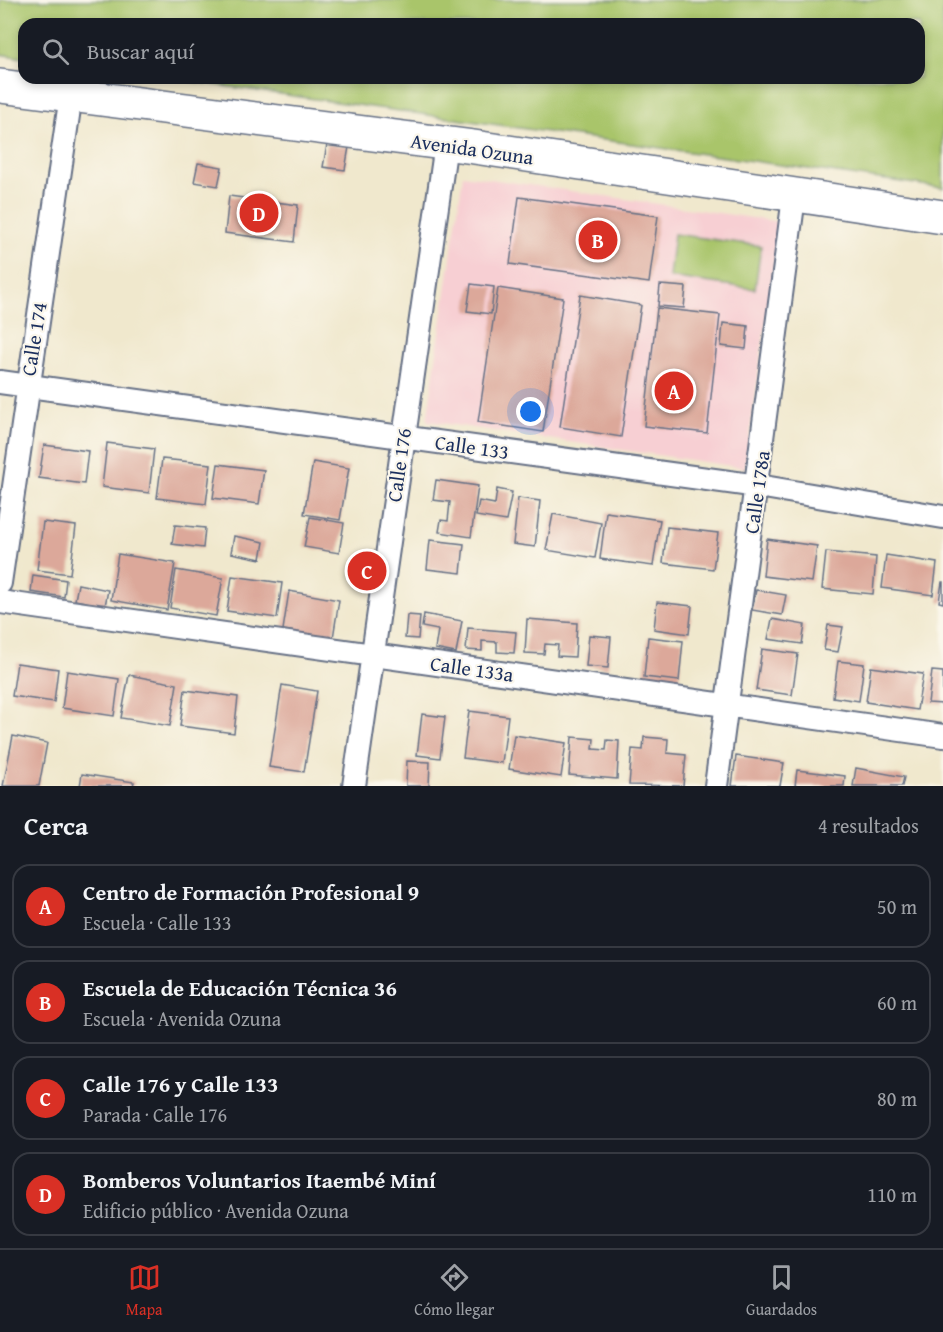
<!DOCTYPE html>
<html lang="es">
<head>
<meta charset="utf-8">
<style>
	:root { --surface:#171b24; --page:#20242c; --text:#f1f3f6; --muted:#9ea1a6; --line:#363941; --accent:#d93025 }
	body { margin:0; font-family:"Gentium Book Plus",serif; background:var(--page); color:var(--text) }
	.you { position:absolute; left:531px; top:412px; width:21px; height:21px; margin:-15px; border:4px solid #fff; border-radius:50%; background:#1a73e8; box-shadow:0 0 0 9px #1a73e833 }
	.badge { display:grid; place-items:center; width:39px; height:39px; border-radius:50%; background:var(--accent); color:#fff; font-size:20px; font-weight:700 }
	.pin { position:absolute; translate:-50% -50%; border:3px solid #fff; box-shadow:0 2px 6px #0006 }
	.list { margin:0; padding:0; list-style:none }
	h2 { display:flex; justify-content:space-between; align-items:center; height:78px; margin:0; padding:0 24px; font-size:26px }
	h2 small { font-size:20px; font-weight:400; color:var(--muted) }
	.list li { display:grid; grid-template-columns:39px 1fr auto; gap:18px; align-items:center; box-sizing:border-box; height:84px; margin:0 12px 12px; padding:0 12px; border:2px solid var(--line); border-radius:18px }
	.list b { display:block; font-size:22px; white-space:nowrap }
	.list p { margin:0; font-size:20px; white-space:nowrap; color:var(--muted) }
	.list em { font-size:20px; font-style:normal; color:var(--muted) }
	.icon { flex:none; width:33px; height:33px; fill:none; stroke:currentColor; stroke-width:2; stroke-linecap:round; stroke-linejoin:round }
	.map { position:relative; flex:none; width:943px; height:786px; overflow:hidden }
	.search { position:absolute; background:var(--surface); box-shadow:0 3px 9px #0003; left:18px; right:18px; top:18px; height:66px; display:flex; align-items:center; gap:15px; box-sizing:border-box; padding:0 21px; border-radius:18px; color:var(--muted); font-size:22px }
	.sheet { height:462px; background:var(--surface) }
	nav { display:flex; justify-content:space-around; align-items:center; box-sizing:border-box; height:84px; border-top:2px solid var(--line); background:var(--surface); font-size:16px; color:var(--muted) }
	nav a { display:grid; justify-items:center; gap:3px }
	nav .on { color:var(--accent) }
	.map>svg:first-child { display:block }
</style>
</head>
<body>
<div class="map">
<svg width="943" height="786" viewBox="0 0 943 786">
	<rect width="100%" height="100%" fill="#fbf7ec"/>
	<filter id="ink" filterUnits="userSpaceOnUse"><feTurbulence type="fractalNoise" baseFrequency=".0167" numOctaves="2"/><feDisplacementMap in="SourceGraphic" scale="12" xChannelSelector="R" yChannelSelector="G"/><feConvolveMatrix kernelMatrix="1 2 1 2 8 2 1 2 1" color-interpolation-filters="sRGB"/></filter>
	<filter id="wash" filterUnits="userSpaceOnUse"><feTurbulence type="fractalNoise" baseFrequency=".008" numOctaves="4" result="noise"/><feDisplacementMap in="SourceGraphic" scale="24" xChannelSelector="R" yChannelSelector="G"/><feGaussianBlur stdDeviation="1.35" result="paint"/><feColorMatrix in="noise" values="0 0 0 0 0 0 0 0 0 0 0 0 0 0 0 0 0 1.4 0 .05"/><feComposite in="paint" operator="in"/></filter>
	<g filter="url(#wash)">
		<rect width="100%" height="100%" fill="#f0e8cd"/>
		<!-- built -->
		<path fill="#f7cfd3" d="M463 175 780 222 745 468 427 421Z"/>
		<!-- green -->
		<path fill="#a9c56b" stroke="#627a64" stroke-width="1.5" d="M0 0H943V188L167 78H919V24H24V58L0 54Z
			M674 234 761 246 755 289 669 277Z"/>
		<g id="blocks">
			<!-- building -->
			<path fill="#dca89a" d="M327 144 349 147 345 170 323 167Z
				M198 163 222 167 218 186 194 182Z
				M229 196 298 205 294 242 225 233Z
				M519 197 658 216 649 283 510 264Z
				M471 284 494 287 491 314 467 311Z
				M660 285 686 287 684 308 658 306Z
				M498 288 563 298 543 432 478 422Z
				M580 295 641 305 621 437 560 427Z
				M657 308 720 315 707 433 644 426Z
				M723 323 748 326 746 349 721 346Z
				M107 443 154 449 149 493 102 487Z
				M44 445 88 451 84 484 39 478Z
				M162 459 211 464 206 504 157 498Z
				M313 462 349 468 340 520 304 514Z
				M218 464 264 470 259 504 213 498Z
				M436 480 478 486 471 537 439 532 441 520 448 521 450 502 433 500Z
				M497 489 512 492 506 521 476 516 479 501 495 504Z
				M518 498 540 501 535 547 513 544Z
				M606 512 660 520 653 566 600 559Z
				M553 514 601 523 595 558 546 550Z
				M310 517 344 523 339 553 304 547Z
				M43 522 76 526 70 574 37 570Z
				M175 525 205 528 203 548 172 544Z
				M667 527 718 533 713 569 663 563Z
				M234 536 264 542 261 559 231 553Z
				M767 539 817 546 812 582 763 576Z
				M430 540 464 544 461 573 427 569Z
				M826 552 876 557 873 594 822 589Z
				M118 554 175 563 167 610 111 600Z
				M886 555 937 563 933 595 882 588Z
				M176 570 223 578 216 616 170 608Z
				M33 575 66 580 64 597 31 592Z
				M232 576 282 583 277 618 227 611Z
				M942 582H943V603L939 602Z
				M78 584 108 590 105 606 75 600Z
				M756 590 786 595 782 615 752 610Z
				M289 591 339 600 333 638 283 630Z
				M657 602 692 606 689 634 654 629Z
				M424 614 462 621 456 653 435 649 438 630 422 627Z
				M407 615 420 616 418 639 405 638Z
				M527 619 577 623 575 657 557 656 558 645 545 644 544 654 525 653Z
				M772 619 805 625 802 644 768 639Z
				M828 625 843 627 838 652 824 650Z
				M468 628 516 632 514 653 497 652V642L482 641V651L466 650Z
				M589 635 611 637 608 668 586 666Z
				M648 637 683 641 679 681 644 677Z
				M762 649 798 654 792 695 756 690Z
				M838 661 864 664 859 701 833 697Z
				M17 663 58 669 54 702 12 696Z
				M871 667 923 674 917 710 866 702Z
				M67 671 119 679 114 716 62 708Z
				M932 671 943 672V704L928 703Z
				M129 675 177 684 170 726 121 718Z
				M282 685 317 691 304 772 269 767Z
				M185 690 238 697 234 733 180 726Z
				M469 711 508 716 502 763 463 758Z
				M422 714 445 717 440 758 417 755Z
				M514 735 566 743 561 777 509 769Z
				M13 736 47 743 39 786H3Z
				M572 737 594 739 593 749 606 750 607 740 619 741 617 779 569 775Z
				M644 737 668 739 667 753 686 755 683 786 629 785 632 749 643 750Z
				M736 756 784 763 780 786H732Z
				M407 761 430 762 429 786H406Z
				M856 768 904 777 902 786H853Z
				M797 770 845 776 844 786H795Z
				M82 774 134 782 133 786H80Z"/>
		</g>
	</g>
	<g filter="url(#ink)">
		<use href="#blocks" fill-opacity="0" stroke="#667085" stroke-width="1.5"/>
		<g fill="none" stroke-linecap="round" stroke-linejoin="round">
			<defs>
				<path id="street" d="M0 382 758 486 943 517
					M0 583 71 95
					M0 602 943 736
					M354 786 446 144
					M716 786 794 197"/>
				<path id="secondary" d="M0 86 474 147 943 217"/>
			</defs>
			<!-- street casing -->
			<use href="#street" stroke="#667085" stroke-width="26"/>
			<!-- secondary casing -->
			<use href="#secondary" stroke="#667085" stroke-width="36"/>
			<!-- street -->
			<use href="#street" stroke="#fff" stroke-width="22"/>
			<!-- secondary -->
			<use href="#secondary" stroke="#fff" stroke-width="33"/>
		</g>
	</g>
	<g text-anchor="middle" stroke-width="4.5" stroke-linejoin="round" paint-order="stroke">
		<!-- street labels -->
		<g font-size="20" fill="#1b2f5e" stroke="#fbf7ec">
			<text transform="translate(472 149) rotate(8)" y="7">Avenida Ozuna</text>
			<text transform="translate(34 339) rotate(-81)" y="7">Calle 174</text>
			<text transform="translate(472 447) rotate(8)" y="7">Calle 133</text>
			<text transform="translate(399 465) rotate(-82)" y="7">Calle 176</text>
			<text transform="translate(757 492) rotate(-82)" y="7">Calle 178a</text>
			<text transform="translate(472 669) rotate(8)" y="7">Calle 133a</text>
		</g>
	</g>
</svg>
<div class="you"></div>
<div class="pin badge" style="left:674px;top:391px">A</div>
<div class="pin badge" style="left:598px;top:240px">B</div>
<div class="pin badge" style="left:367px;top:571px">C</div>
<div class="pin badge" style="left:259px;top:213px">D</div>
<div class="search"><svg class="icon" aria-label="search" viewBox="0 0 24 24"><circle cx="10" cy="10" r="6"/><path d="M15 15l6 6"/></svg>Buscar aquí</div>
</div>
<section class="sheet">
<h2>Cerca<small>4 resultados</small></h2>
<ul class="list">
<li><span class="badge">A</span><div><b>Centro de Formación Profesional 9</b><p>Escuela · Calle 133</p></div><em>50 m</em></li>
<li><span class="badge">B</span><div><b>Escuela de Educación Técnica 36</b><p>Escuela · Avenida Ozuna</p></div><em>60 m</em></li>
<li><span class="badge">C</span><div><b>Calle 176 y Calle 133</b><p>Parada · Calle 176</p></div><em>80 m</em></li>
<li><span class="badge">D</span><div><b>Bomberos Voluntarios Itaembé Miní</b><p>Edificio público · Avenida Ozuna</p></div><em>110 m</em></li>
</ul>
</section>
<nav>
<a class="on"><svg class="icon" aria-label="map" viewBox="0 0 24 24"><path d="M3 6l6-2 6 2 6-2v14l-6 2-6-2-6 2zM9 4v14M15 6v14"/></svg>Mapa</a>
<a><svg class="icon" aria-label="directions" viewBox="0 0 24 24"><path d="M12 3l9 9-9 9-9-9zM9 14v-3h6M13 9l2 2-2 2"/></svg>Cómo llegar</a>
<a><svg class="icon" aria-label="saved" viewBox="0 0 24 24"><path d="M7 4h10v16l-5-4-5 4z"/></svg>Guardados</a>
</nav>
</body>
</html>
